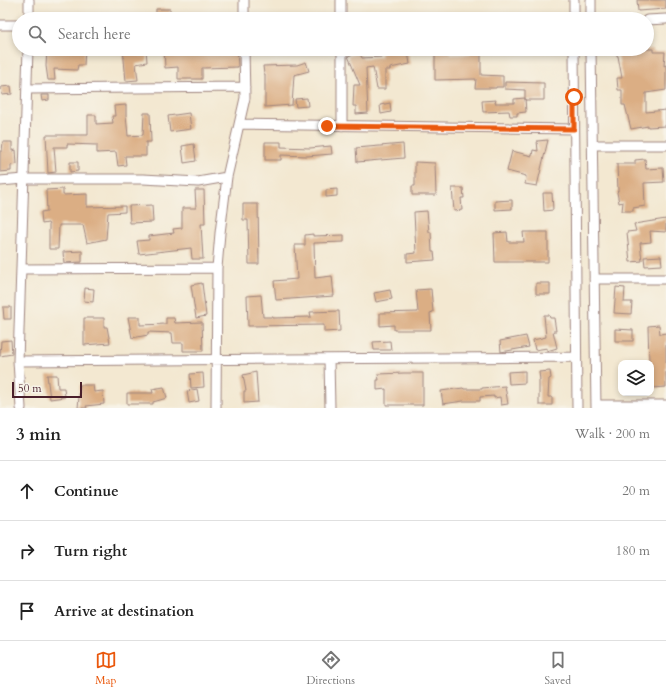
<!DOCTYPE html>
<html lang="en">
<head>
<meta charset="utf-8">
<style>
	:root { --surface:#fff; --page:#f2f2f2; --text:#222; --muted:#767676; --line:#e0e0e0; --accent:#ea580c }
	body { margin:0; font-family:Cardo,serif; background:var(--page); color:var(--text) }
	.controls { position:absolute; right:12px; bottom:12px; display:grid; overflow:hidden; border-radius:8px; box-shadow:0 2px 6px #0003 }
	.controls button { width:36px; height:36px; display:grid; place-items:center; padding:0; border:0; border-bottom:1px solid var(--line); background:var(--surface); color:var(--text); font:20px sans-serif }
	.scale { position:absolute; left:12px; bottom:10px; width:70px; box-sizing:border-box; padding-left:4px; border:2px solid #4a1f2b; border-top:0; font-size:11px; line-height:14px; white-space:nowrap; color:#4a1f2b; -webkit-text-stroke:3px #f7f3e8; paint-order:stroke }
	.stop { position:absolute; width:12px; height:12px; margin:-9px; border:3px solid #ea580c; border-radius:50%; background:#fff }
	.stop.end { background:#ea580c; border-color:#fff; box-shadow:0 1px 4px #0008 }
	.list { margin:0; padding:0; list-style:none }
	h2 { display:flex; justify-content:space-between; align-items:center; height:52px; margin:0; padding:0 16px; font-size:17px }
	h2 small { font-size:13px; font-weight:400; color:var(--muted) }
	.list li { display:grid; grid-template-columns:26px 1fr auto; gap:12px; align-items:center; box-sizing:border-box; height:60px; padding:0 16px; border-top:1px solid var(--line) }
	.list b { display:block; font-size:15px; white-space:nowrap }
	.list em { font-size:13px; font-style:normal; color:var(--muted) }
	.icon { flex:none; width:22px; height:22px; fill:none; stroke:currentColor; stroke-width:2; stroke-linecap:round; stroke-linejoin:round }
	.map { position:relative; flex:none; width:666px; height:408px; overflow:hidden }
	.search { position:absolute; background:var(--surface); box-shadow:0 2px 6px #0003; left:12px; right:12px; top:12px; height:44px; display:flex; align-items:center; gap:10px; box-sizing:border-box; padding:0 14px; border-radius:22px; color:var(--muted); font-size:15px }
	.sheet { height:232px; background:var(--surface) }
	nav { display:flex; justify-content:space-around; align-items:center; box-sizing:border-box; height:56px; border-top:1px solid var(--line); background:var(--surface); font-size:11px; color:var(--muted) }
	nav a { display:grid; justify-items:center; gap:2px }
	nav .on { color:var(--accent) }
	.map>svg:first-child { display:block }
</style>
</head>
<body>
<div class="map">
<svg width="666" height="408" viewBox="0 0 666 408">
	<rect width="100%" height="100%" fill="#f7f3e8"/>
	<filter id="ink" filterUnits="userSpaceOnUse"><feTurbulence type="fractalNoise" baseFrequency=".025" numOctaves="2"/><feDisplacementMap in="SourceGraphic" scale="8" xChannelSelector="R" yChannelSelector="G"/><feConvolveMatrix kernelMatrix="1 2 1 2 8 2 1 2 1" color-interpolation-filters="sRGB"/></filter>
	<filter id="wash" filterUnits="userSpaceOnUse"><feTurbulence type="fractalNoise" baseFrequency=".012" numOctaves="4" result="noise"/><feDisplacementMap in="SourceGraphic" scale="16" xChannelSelector="R" yChannelSelector="G"/><feGaussianBlur stdDeviation="0.9" result="paint"/><feColorMatrix in="noise" values="0 0 0 0 0 0 0 0 0 0 0 0 0 0 0 0 0 1.4 0 .05"/><feComposite in="paint" operator="in"/></filter>
	<g filter="url(#wash)">
		<rect width="100%" height="100%" fill="#f3e8d1"/>
		<g id="blocks">
			<!-- building -->
			<path fill="#dbae84" d="M637 0H666V9L638 11Z
				M156 9H170V19H156Z
				M47 49H85L84 65H78L77 70 54 69 55 80H48L46 66Z
				M123 49H146L147 62 136 64 138 80 126 81Z
				M164 49H237L238 67 202 68V79H178V67L165 68Z
				M381 49H404L405 53 408 52 410 64 390 68V70H385V89H377L373 67 366 68 368 113 356 114V106H353L354 85H360L348 56 359 52 362 58 381 57Z
				M435 49H449L450 55 470 54V49H478V51H481V75L503 76V87H496V88H475L476 79 435 80Z
				M617 49H653V52H665L664 66 666 65V90L646 93V112L666 110V126L648 127V126L631 129 625 105H622V90H618L617 78H622L618 56H617Z
				M306 62 309 71 294 75 292 105 265 107V74H264L263 66 297 65Z
				M505 82 544 83V100H525V90L505 89Z
				M11 86 12 94 2 95 1 87Z
				M41 95H49V100L42 101Z
				M307 98 308 106 296 107 295 99Z
				M525 98 526 112 517 113V116H510L509 111 483 112 482 101 496 100 495 103H514V99Z
				M390 103 391 112 381 114 380 105Z
				M126 105V115L128 136 143 135 144 113H150L151 142H146V156H125L126 165 118 166 116 152 97 153V145L67 144V147H54L56 172 48 173 46 135H88V115H96V124L113 123 112 116H115L114 106Z
				M189 113 191 129 170 132 168 116Z
				M548 140 537 186 525 184 526 176 507 171 512 151 532 156 533 150 538 151 537 141Z
				M3 142H12V151L16 150 17 164 11 165V171L0 172V151H2Z
				M265 142H281V147L310 148 331 146 332 154 307 156 281 155V160H265Z
				M194 144 196 161 184 163 182 146Z
				M403 144 404 158 357 162 356 148Z
				M645 159 646 169 663 168 664 182 644 183 645 206 633 208V211H622L623 202 619 203 617 192 618 191 617 164H635V160Z
				M70 162H78V171L70 172Z
				M415 162 435 163 436 195H412V186H415Z
				M452 188H463L464 198H461L462 210 454 211Z
				M63 189V195L87 194V207L125 206V212L108 213 106 239 87 243 83 225H59L58 249H49V225L48 223 42 224 41 212 47 211 46 190Z
				M337 189V196L326 197V190Z
				M195 190H204L205 224H201L203 259H192L191 248 139 254 137 241 149 240V236L174 233 173 229 182 228V208H196Z
				M543 193H552L553 210 544 211Z
				M512 200V209L495 210V201Z
				M243 204H258L259 264H249L248 220H243Z
				M152 205 153 222 130 223 129 206Z
				M427 211 429 232H431L432 252H434L435 260 407 262V254L416 253 414 212Z
				M666 219V232L650 231 651 242 640 243 642 261 630 262 627 232 636 231 634 224Z
				M507 232 508 242H524L523 232H548V262H495L494 233Z
				M313 234V236L344 235V242L314 243 315 278 332 276 334 296 276 300 274 281 297 279 295 245H305V235Z
				M82 251V262L64 263 63 252Z
				M661 256 662 265 645 266 644 257Z
				M202 283 206 316 196 318 191 285Z
				M536 283H550V294H536Z
				M616 287 625 288 624 302H632L631 314 614 313Z
				M85 288 94 289 93 302 84 301Z
				M431 289 433 312 430 313 431 330H394V325L380 326V313L418 312 416 290Z
				M390 290 392 299 376 302 374 293Z
				M261 295 263 317H273V318L311 317 310 312 339 311 340 331 324 332V325L248 326 247 296Z
				M3 307H11V319H4Z
				M544 315H549L550 318H554L556 331H553L557 348 547 351V348L535 350 533 340 546 337Z
				M128 317H140V325L166 324V318H174L175 323 202 322 203 351H183V343H173L172 333 148 332V335L132 338Z
				M84 318H104V327H107L110 343 84 345Z
				M659 325 660 334 666 333V387L651 388V363H649L648 326Z
				M615 329 633 330V341H615Z
				M526 336 529 347 501 352 500 341Z
				M11 340 12 354 0 356 1 341Z
				M390 341 391 350H374L373 342Z
				M525 371V383L509 384 508 372Z
				M550 371 551 378 549 379 548 397H552V405H539V380H540L539 372Z
				M256 372 258 402 244 403V391H246L243 375Z
				M203 373 204 387 191 388 190 374Z
				M404 373H423V405H386V389L377 390V380H379L378 374Z
				M47 375H57L58 388H64L65 397 50 399Z
				M80 385H93L94 392 103 391 104 404 86 406 87 408H78Z
				M505 386 508 404 501 405 500 397 494 398V396L480 397V401H463L443 404 441 391 463 388 464 389H482V388Z
				M164 387 167 398 153 402V404H127V393H153L152 389Z
				M197 389 199 401 189 403 187 391Z"/>
		</g>
	</g>
	<g filter="url(#ink)">
		<use href="#blocks" fill-opacity="0" stroke="#9e847e" stroke-width="1"/>
		<g fill="none" stroke-linecap="round" stroke-linejoin="round">
			<defs>
				<path id="minor" d="M244 0V19
					M341 0V19
					M574 0V19
					M591 0V19
					M29 19V0
					M647 20 666 19
					M0 25H19
					M342 49V126
					M574 49 577 408
					M591 49 596 408
					M27 89 245 87
					M239 124 574 129
					M593 145H666
					M0 181 24 179H143L198 182 227 177
					M21 269 217 268
					M594 279H666
					M329 359 330 408
					M18 361 576 357
					M596 405H666
					M21 408 18 361 28 49
					M216 408 217 268 220 233 227 177 245 98 244 49"/>
			</defs>
			<!-- minor casing -->
			<use href="#minor" stroke="#9e847e" stroke-width="11"/>
			<!-- minor -->
			<use href="#minor" stroke="#fff" stroke-width="9"/>
		</g>
	</g>
	<g fill="none" stroke-linecap="round" stroke-linejoin="round" filter="url(#ink)">
		<!-- route -->
		<path stroke="#ea580c" stroke-width="5" d="M327 126 574 129V97"/>
	</g>
</svg>
<div class="controls">
<button><svg class="icon" aria-label="layers" viewBox="0 0 24 24"><path d="M12 4l9 5-9 5-9-5zM3 14l9 5 9-5"/></svg></button>
</div>
<div class="scale">50 m</div>
<div class="stop" style="left:574px;top:97px"></div>
<div class="stop end" style="left:327px;top:126px"></div>
<div class="search"><svg class="icon" aria-label="search" viewBox="0 0 24 24"><circle cx="10" cy="10" r="6"/><path d="M15 15l6 6"/></svg>Search here</div>
</div>
<section class="sheet">
<h2>3 min<small>Walk · 200 m</small></h2>
<ul class="list">
<li><svg class="icon" aria-label="ahead" viewBox="0 0 24 24"><path d="M12 20V5M6 11l6-6 6 6"/></svg><div><b>Continue</b></div><em>20 m</em></li>
<li><svg class="icon" aria-label="right" viewBox="0 0 24 24"><path d="M7 20v-9h11M14 6l5 5-5 5"/></svg><div><b>Turn right</b></div><em>180 m</em></li>
<li><svg class="icon" aria-label="arrive" viewBox="0 0 24 24"><path d="M6 21V4h12l-3 4 3 4H6"/></svg><div><b>Arrive at destination</b></div></li>
</ul>
</section>
<nav>
<a class="on"><svg class="icon" aria-label="map" viewBox="0 0 24 24"><path d="M3 6l6-2 6 2 6-2v14l-6 2-6-2-6 2zM9 4v14M15 6v14"/></svg>Map</a>
<a><svg class="icon" aria-label="directions" viewBox="0 0 24 24"><path d="M12 3l9 9-9 9-9-9zM9 14v-3h6M13 9l2 2-2 2"/></svg>Directions</a>
<a><svg class="icon" aria-label="saved" viewBox="0 0 24 24"><path d="M7 4h10v16l-5-4-5 4z"/></svg>Saved</a>
</nav>
</body>
</html>
